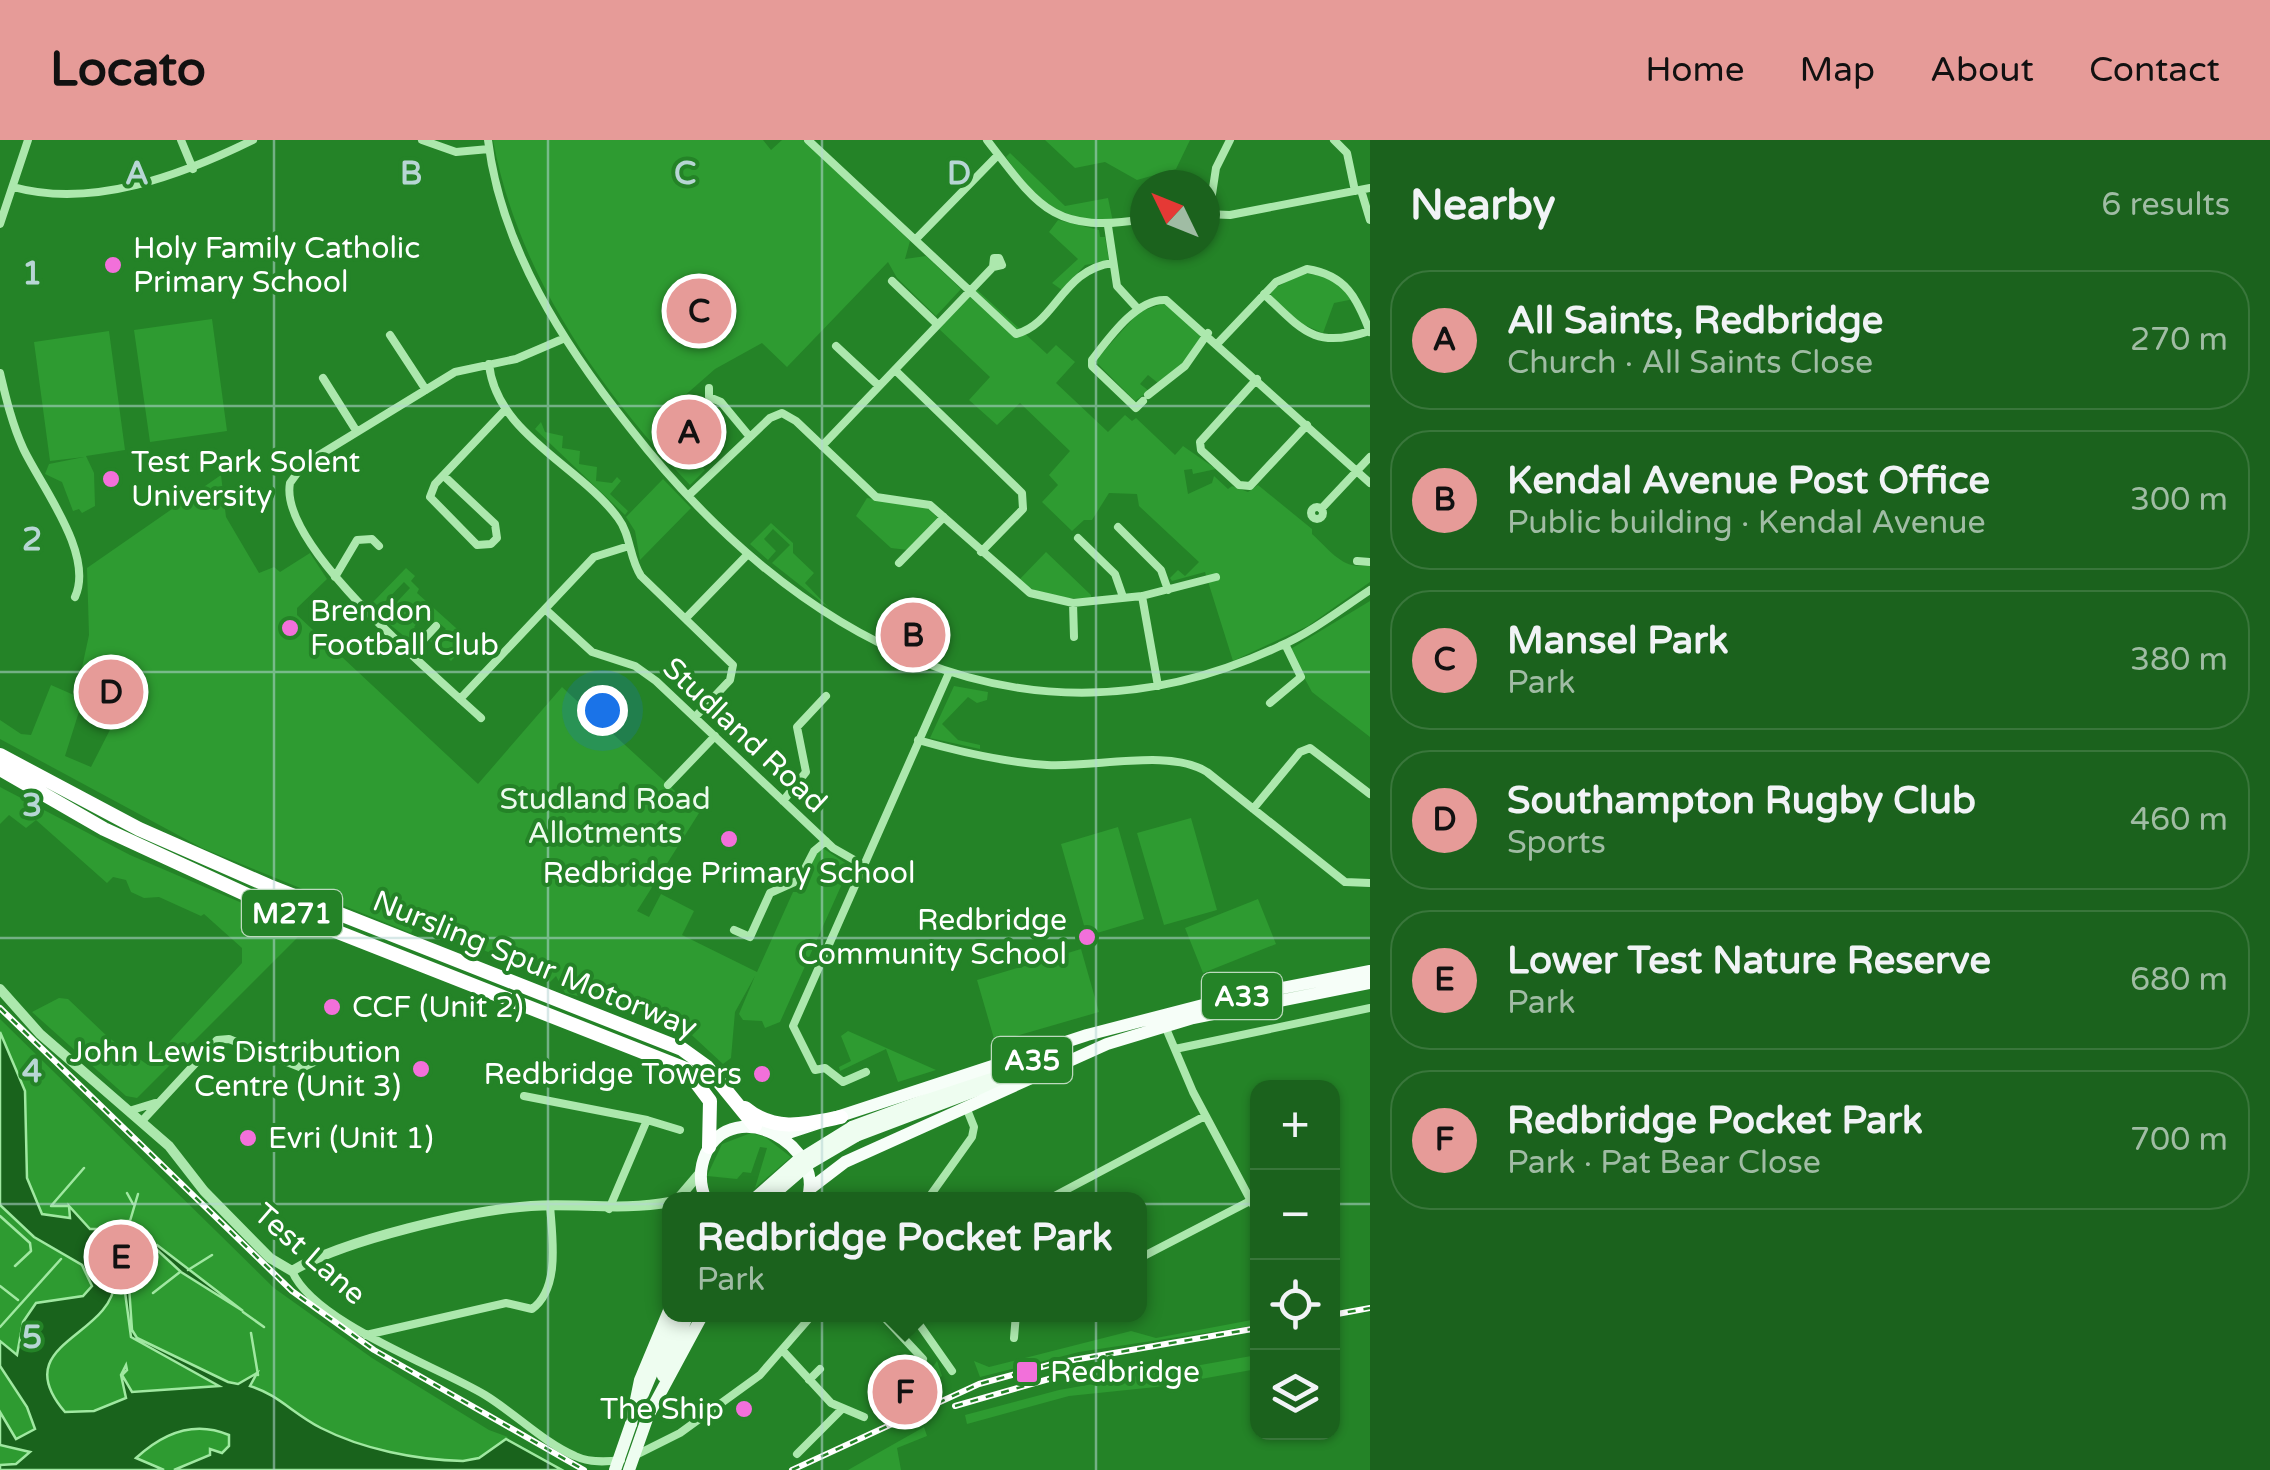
<!DOCTYPE html>
<html lang="en">
<head>
<meta charset="utf-8">
<style>
	:root { --surface:#1b621d; --page:#286b2a; --text:#f1f3f6; --muted:#a0bca4; --line:#39763b; --accent:#e69b98 }
	body { margin:0; font-family:"Varela Round",sans-serif; background:var(--page); color:var(--text) }
	.controls { position:absolute; right:30px; bottom:30px; display:grid; overflow:hidden; border-radius:20px; box-shadow:0 2px 8px #0004 }
	.controls button { width:90px; height:90px; display:grid; place-items:center; padding:0; border:0; border-bottom:2px solid var(--line); background:var(--surface); color:var(--text); font:50px sans-serif }
	.compass { position:absolute; left:1130px; top:30px; width:90px; height:90px; border-radius:50%; background:var(--surface); box-shadow:0 2px 8px #0004; rotate:313deg }
	.you { position:absolute; left:602px; top:570px; width:35px; height:35px; margin:-25px; border:8px solid #fff; border-radius:50%; background:#1a73e8; box-shadow:0 0 0 15px #1a73e833 }
	.badge { display:grid; place-items:center; width:65px; height:65px; border-radius:50%; background:var(--accent); color:#111; font-size:32px; font-weight:700 }
	.pin { position:absolute; translate:-50% -50%; border:5px solid #fff; box-shadow:0 2px 10px #0006 }
	.popup { position:absolute; left:662px; top:1052px; width:485px; height:130px; box-sizing:border-box; display:grid; place-content:center; border-radius:20px; background:var(--surface); filter:drop-shadow(0 2px 8px #0005); font-size:32px; white-space:nowrap; color:var(--muted) }
	.popup b { font-size:38px; color:var(--text) }
	.popup::after { content:''; position:absolute; left:50%; top:100%; margin-left:-20px; border:20px solid transparent; border-top-color:var(--surface) }
	.list { margin:0; padding:0; list-style:none }
	h2 { display:flex; justify-content:space-between; align-items:center; height:130px; margin:0; padding:0 40px; font-size:42px }
	h2 small { font-size:32px; font-weight:400; color:var(--muted) }
	.list li { display:grid; grid-template-columns:65px 1fr auto; gap:30px; align-items:center; box-sizing:border-box; height:140px; margin:0 20px 20px; padding:0 20px; border:2px solid var(--line); border-radius:40px }
	.list b { display:block; font-size:38px; white-space:nowrap }
	.list p { margin:0; font-size:32px; white-space:nowrap; color:var(--muted) }
	.list em { font-size:32px; font-style:normal; color:var(--muted) }
	.icon { flex:none; width:55px; height:55px; fill:none; stroke:currentColor; stroke-width:2; stroke-linecap:round; stroke-linejoin:round }
	.map { position:relative; flex:none; width:1370px; height:1330px; overflow:hidden }
	header { display:flex; align-items:center; gap:60px; box-sizing:border-box; height:140px; padding:0 50px; background:var(--accent); color:#111 }
	header strong { font-size:48px }
	nav { display:flex; gap:55px; margin-inline-start:auto; font-size:35px }
	main { display:flex }
	aside { flex:1; background:var(--surface) }
	.map>svg:first-child { display:block }
</style>
</head>
<body>
<header>
<strong>Locato</strong>
<nav><a>Home</a><a>Map</a><a>About</a><a>Contact</a></nav>
</header>
<main>
<div class="map">
<svg width="1370" height="1330" viewBox="0 0 1370 1330">
	<rect width="100%" height="100%" fill="#248327"/>
	<!-- green -->
	<path fill="#2e9b31" d="M493 0H763L771 10 782 0H803L910 101 905 119 926 116 961 149 936 176 897 138 888 122 787 227 762 203 715 229 658 279 705 330 690 345C599 250 517 132 493 0Z
		M1045 0H1190L1176 29 1137 40 1105 22 1075 28Z
		M1010 13 1065 66 1108 58 1113 82C1058 79 1036 62 1006 17Z
		M1058 80 1099 90 1100 97H1105L1109 121 1085 125 1062 150 1052 143 1078 119 1049 92Z
		M1302 133 1330 137 1354 159 1334 163 1323 193 1302 184 1272 158 1270 151Z
		M975 148 1047 214 1056 205 1075 222 1056 243 1108 292 1125 275 1132 281 1136 278 1175 315 1183 306 1216 329 1193 334 1192 329 1184 330 1188 354 1212 343 1214 336 1228 349 1232 346 1248 352 1258 345 1312 389V394C1331 411 1343 431 1370 425V442L1308 486 1233 521 1205 432 1172 441 1170 438 1178 430 1185 436 1199 422 1139 366 1137 354 1109 353 1092 380H1084L1072 391 1042 362 1058 345 1049 335 1070 311 1020 263 997 285 969 260 990 237 937 187Z
		M1165 163 1200 193V198L1183 224 1158 243 1148 235 1140 244 1149 251 1135 261 1095 221 1139 172Z
		M212 179 227 291 150 302 134 190Z
		M109 191 125 310 86 316 94 333 95 366 82 373 79 369 73 371 62 342 45 334 49 324 84 317 50 321 34 202Z
		M541 282 545 292 563 296 562 308 580 311 579 324 597 327 596 341 612 343 617 337 621 341 610 354 628 371 625 375 535 289Z
		M221 335 226 377 259 433 274 427 280 432 310 413 327 439 297 468V475L478 644 562 547 699 673 637 771 649 777 661 754 694 771 682 795 757 832 793 752H799L818 710 824 709 850 726 780 882 765 888 762 881 743 880 739 874 755 836 735 872 731 918 723 924 683 887 592 852 582 857 565 853 556 836 550 842 543 834 416 783 411 793 202 708 0 599V580L21 594 31 595 51 545 83 559 65 616 91 627 118 574 102 561 105 553 87 545 91 537 81 532 89 495 87 428Z
		M663 339 691 368 640 420 635 391 626 377Z
		M867 358 925 366 939 379 908 410 891 408 856 376Z
		M771 383 793 403V413L814 433 805 443 829 468 772 423 790 405 773 389 764 399 776 411 768 420 750 404Z
		M1046 412 1091 455V458C1065 460 1040 456 1018 441Z
		M406 428 415 436 411 441 419 449 417 453 466 497 461 502 465 506 451 521 430 501 446 489 438 482 435 485 423 476 414 487 424 497 416 506 382 478 410 448 404 442 379 468 373 462Z
		M1370 461V597L1312 552 1289 510Z
		M954 546 988 552 987 560 977 563 968 557 942 584 958 600 980 605V609L930 598Z
		M0 647 130 715 305 790 137 958 126 956 32 872 59 858 68 859 109 898 148 925 242 823V808L204 774 201 776 159 757 144 758 131 752 126 740 113 737 107 743 36 680 26 688 9 675 0 684Z
		M1191 678 1217 770 1164 785 1137 693Z
		M1118 687 1144 779 1087 796 1061 704Z
		M1258 759 1276 804 1203 833 1185 788Z
		M1081 809 1099 872 995 902 977 840Z
		M0 879 274 1148 372 1218 489 1290 508 1297 505 1300 563 1330H0Z
		M848 891 936 930 898 942 886 909 840 931 839 927 851 921 841 896Z
		M751 993 765 997 791 1017 755 1048 767 1008 760 1007 751 1033 743 1032 737 1039 707 1036 722 1004Z
		M1257 1179V1185L1079 1212 980 1237 974 1221 989 1227 1131 1191 1156 1198Z
		M1257 1215V1229L1156 1247 1069 1256 967 1284 965 1275 1059 1250Z
		M937 1221 942 1236 912 1255 919 1265 885 1283 874 1270 900 1245 910 1248 924 1240Z
		M924 1287 927 1296 897 1308 901 1330H848Z"/>
	<!-- water -->
	<path fill="#19631c" stroke="#a0e8a1" stroke-width="2.5" fill-rule="evenodd" d="M0 892 25 951 27 1038 42 1074 70 1078 69 1066 90 1089H101L96 1098 116 1132 157 1105 243 1171 181 1132 155 1108 128 1132 132 1190 137 1198 228 1242 238 1244 257 1233 250 1246C279 1255 292 1273 321 1288 362 1309 416 1320 463 1321L479 1318 506 1299 562 1330H174L210 1315V1309L222 1313 229 1306V1295C194 1280 163 1293 136 1318L164 1330H0V1325L16 1324 30 1312 0 1305V1272L16 1299 35 1289 27 1267 0 1226V1201L17 1215 23 1182 36 1163 83 1156 92 1146 82 1125 34 1097 0 1065ZM123 1137 131 1197 219 1246 132 1252 122 1235 127 1230 126 1225 121 1235 126 1258 94 1271 65 1272C6 1203 112 1198 115 1141Z"/>
	<g fill="none" stroke-linecap="round" stroke-linejoin="round">
		<!-- stream -->
		<path stroke="#a0e8a1" stroke-width="2.5" d="M127 1053 133 1064
			M68 1066H51L84 1028
			M0 1076 30 1103 31 1111 15 1126
			M101 1090 118 1092 120 1081H130L138 1054
			M188 1130 212 1115
			M0 1146 18 1160
			M153 1153 180 1132
			M243 1172 264 1187
			M0 1187 61 1119
			M251 1193 258 1235"/>
		<!-- minor -->
		<path stroke="#ace8ad" stroke-width="8" d="M181 0 193 29
			M422 0 456 12 489 9
			M488 0C501 108 564 205 630 288 791 495 1021 628 1280 506 1312 492 1341 469 1370 450
			M808 0 1016 194C1056 184 1062 129 1113 123
			M987 0C1039 68 1054 94 1145 79
			M1334 0 1347 13 1355 51
			M13 47C93 69 182 35 253 0
			M1361 50 1370 80
			M1205 74 1230 75 1370 48
			M1209 74 1216 28 1230 0
			M0 84 28 0
			M1108 86 1117 146 1138 169
			M916 99 998 15
			M892 141 937 184
			M1264 154C1302 190 1315 210 1369 191
			M390 195 426 250
			M1218 203 1276 142 1307 129C1346 135 1357 158 1370 192
			M836 206 879 246
			M489 224C496 294 580 326 618 378 631 395 629 418 641 436L733 525 730 540 695 577
			M895 230 1022 353 1023 369 981 412
			M0 233C6 258 12 284 23 308 40 345 95 414 75 457
			M323 238 357 292
			M1257 239 1200 302 1201 310 1239 345 1250 346 1307 285
			M709 248V257L721 262 750 297
			M1148 255 1185 226 1208 193
			M1143 261 1136 268 1092 226V220C1109 198 1137 158 1166 160L1370 343
			M822 306 993 127 994 118H999L1002 125 993 127
			M444 336 495 384 497 398 491 404 477 405 430 357 435 344 504 271
			M689 355 770 278 782 273 796 281 876 357 930 365 1030 453 1073 463 1142 456 1216 437
			M1311 373a6 6 0 1 1 12 0a6 6 0 1 1-12 0Z
			M1321 369 1370 317
			M1118 387 1161 430 1168 450
			M1078 398 1115 434 1123 457
			M1357 421 1370 422
			M899 423 944 377
			M335 437 357 400 372 399 379 406
			M1142 456 1158 546
			M1073 463 1074 497
			M545 469 592 512 635 526 656 541 833 708 863 725
			M686 478 748 414
			M411 513 436 486
			M460 559 594 417 629 406
			M1270 563 1301 537 1285 504
			M481 578C436 536 278 406 290 343L303 325 455 232 516 219 565 198
			M918 600C960 612 1003 622 1047 625 1094 628 1170 608 1207 632L1345 742 1370 743
			M668 645 715 596
			M783 661 806 632 797 587 826 556
			M1253 669 1300 612 1310 608 1370 654
			M734 790 750 797 770 753 799 740 814 711 826 701
			M1165 886 1193 952 1258 1074
			M1175 909 1370 868
			M866 932 843 942 825 928 815 930 793 886 948 535
			M524 956 647 980 609 1069
			M129 971 155 963
			M647 980 680 990
			M141 982 217 900 229 899 302 928 321 919
			M927 1060 972 997 974 987 966 967
			M1047 1060 1205 976
			M1140 1118 1250 1061
			M292 1131C314 1183 439 1227 485 1255 516 1274 543 1302 575 1316 590 1323 606 1322 621 1320
			M881 1174 923 1219
			M912 1174 952 1231
			M366 1195 506 1163 532 1169C561 1148 552 1096 550 1065
			M1014 1198 1016 1174
			M784 1212 831 1263 864 1277
			M809 1240 820 1229
			M797 1314 841 1270
			M634 1316 680 1293 760 1235 813 1174"/>
		<!-- tertiary -->
		<path stroke="#ace8ad" stroke-width="10" d="M0 849 40 894 169 1006 204 1051 270 1118 292 1131C343 1100 471 1070 531 1066 578 1063 623 1071 670 1062
			M677 1060 700 1033"/>
		<!-- primary -->
		<path stroke="#eefdf0" stroke-width="12" d="M852 987 1067 908
			M856 996 1033 929
			M663 1236 688 1174
			M643 1254 677 1174
			M648 1276 703 1174
			M631 1284 640 1240 670 1168"/>
		<!-- trunk -->
		<path stroke="#f6fef8" stroke-width="12" d="M779 996 1087 895 1230 858 1370 831
			M811 1048 845 1022 1107 904 1193 878 1370 843
			M706 1060C699 1044 699 1029 706 1013 734 954 827 1006 807 1060"/>
		<!-- motorway -->
		<path stroke="#fff" stroke-width="14" d="M0 615 139 689 269 746 682 909 707 927 755 986
			M0 629 104 689 269 765 686 929 710 961 709 1007
			M745 968C775 993 807 984 841 977"/>
		<defs>
			<path id="rail" d="M0 868 292 1151 374 1210 584 1330
				M1332 1175 1370 1168
				M955 1266 1056 1237
				M792 1330 979 1244 1056 1223 1258 1188"/>
		</defs>
		<!-- rail casing -->
		<use href="#rail" stroke="#fff" stroke-width="6"/>
		<!-- rail -->
		<use href="#rail" stroke="#248327" stroke-width="2.5" stroke-dasharray="8" stroke-linecap="butt"/>
		<!-- primary-bridge -->
		<path stroke="#eefdf0" stroke-width="12" d="M753 1060 797 1021 852 987
			M767 1060 810 1023 856 996
			M615 1330 631 1284
			M629 1330 648 1276"/>
	</g>
	<!-- grid -->
	<path fill="none" stroke="#b7d6d4" stroke-width="2.5" stroke-opacity="0.55" d="M274 0V1330M548 0V1330M822 0V1330M1096 0V1330M0 266H1370M0 532H1370M0 798H1370M0 1064H1258M1332 1064H1370"/>
	<!-- markers -->
	<g fill="#f270da" stroke="#248327" stroke-width="4">
		<circle cx="113" cy="125" r="10"/>
		<circle cx="111" cy="339" r="10"/>
		<circle cx="290" cy="488" r="10"/>
		<circle cx="729" cy="699" r="10"/>
		<circle cx="1087" cy="797" r="10"/>
		<circle cx="332" cy="867" r="10"/>
		<circle cx="421" cy="929" r="10"/>
		<circle cx="762" cy="934" r="10"/>
		<circle cx="248" cy="998" r="10"/>
		<rect x="1015" y="1220" width="24" height="24" rx="5"/>
		<circle cx="744" cy="1269" r="10"/>
	</g>
	<g text-anchor="middle" stroke-width="8" stroke-linejoin="round" paint-order="stroke">
		<!-- shield labels -->
		<g fill="#248327" stroke="#bddabe" stroke-width="2.5">
			<rect x="242" y="750" width="100" height="46" rx="8"/>
			<rect x="1202" y="833" width="80" height="46" rx="8"/>
			<rect x="992" y="897" width="80" height="46" rx="8"/>
		</g>
		<g font-size="28" font-weight="bold" fill="#fff">
			<text x="292" y="783">M271</text>
			<text x="1242" y="866">A33</text>
			<text x="1032" y="930">A35</text>
		</g>
		<!-- poi labels -->
		<g font-size="30" fill="#fff" stroke="#248327" text-anchor="start">
			<text x="133" y="118">Holy Family Catholic<tspan x="133" dy="34">Primary School</tspan></text>
			<text x="131" y="332">Test Park Solent<tspan x="131" dy="34">University</tspan></text>
			<text x="310" y="481">Brendon<tspan x="310" dy="34">Football Club</tspan></text>
			<text x="729" y="743" text-anchor="middle">Redbridge Primary School</text>
			<text x="1067" y="790" text-anchor="end">Redbridge<tspan x="1067" dy="34">Community School</tspan></text>
			<text x="352" y="877">CCF (Unit 2)</text>
			<text x="401" y="922" text-anchor="end">John Lewis Distribution<tspan x="401" dy="34">Centre (Unit 3)</tspan></text>
			<text x="742" y="944" text-anchor="end">Redbridge Towers</text>
			<text x="268" y="1008">Evri (Unit 1)</text>
			<text x="1050" y="1242">Redbridge</text>
			<text x="724" y="1279" text-anchor="end">The Ship</text>
		</g>
		<!-- street labels -->
		<g font-size="30" fill="#fff" stroke="#248327">
			<text transform="translate(745 595) rotate(43)" y="10">Studland Road</text>
			<text transform="translate(535 824) rotate(22)" y="10">Nursling Spur Motorway</text>
			<text transform="translate(310 1114) rotate(41)" y="10">Test Lane</text>
		</g>
		<!-- park labels -->
		<g font-size="30" fill="#ecfbed" stroke="#248327">
			<text x="605" y="669">Studland Road<tspan x="605" dy="34">Allotments</tspan></text>
		</g>
	</g>
	<g font-size="32" text-anchor="middle" font-weight="bold" fill="#b7d6d4" stroke="#248327" stroke-width="8" stroke-linejoin="round" paint-order="stroke">
		<text x="137" y="44">A</text>
		<text x="411" y="44">B</text>
		<text x="685" y="44">C</text>
		<text x="959" y="44">D</text>
		<text x="32" y="144">1</text>
		<text x="32" y="410">2</text>
		<text x="32" y="676">3</text>
		<text x="32" y="942">4</text>
		<text x="32" y="1208">5</text>
	</g>
</svg>
<div class="controls">
<button>+</button>
<button>−</button>
<button><svg class="icon" aria-label="locate" viewBox="0 0 24 24"><circle cx="12" cy="12" r="6"/><path d="M12 2v4M12 18v4M2 12h4M18 12h4"/></svg></button>
<button><svg class="icon" aria-label="layers" viewBox="0 0 24 24"><path d="M12 4l9 5-9 5-9-5zM3 14l9 5 9-5"/></svg></button>
</div>
<svg class="compass" viewBox="-18 -18 36 36"><path d="M0-13l5 13h-10z" fill="#e53935"/><path d="M0 13l5-13h-10z" fill="#a0bca4"/></svg>
<div class="you"></div>
<div class="pin badge" style="left:689px;top:292px">A</div>
<div class="pin badge" style="left:913px;top:495px">B</div>
<div class="pin badge" style="left:699px;top:171px">C</div>
<div class="pin badge" style="left:111px;top:552px">D</div>
<div class="pin badge" style="left:121px;top:1117px">E</div>
<div class="pin badge" style="left:905px;top:1252px">F</div>
<div class="popup"><b>Redbridge Pocket Park</b>Park</div>
</div>
<aside>
<h2>Nearby<small>6 results</small></h2>
<ul class="list">
<li><span class="badge">A</span><div><b>All Saints, Redbridge</b><p>Church · All Saints Close</p></div><em>270 m</em></li>
<li><span class="badge">B</span><div><b>Kendal Avenue Post Office</b><p>Public building · Kendal Avenue</p></div><em>300 m</em></li>
<li><span class="badge">C</span><div><b>Mansel Park</b><p>Park</p></div><em>380 m</em></li>
<li><span class="badge">D</span><div><b>Southampton Rugby Club</b><p>Sports</p></div><em>460 m</em></li>
<li><span class="badge">E</span><div><b>Lower Test Nature Reserve</b><p>Park</p></div><em>680 m</em></li>
<li><span class="badge">F</span><div><b>Redbridge Pocket Park</b><p>Park · Pat Bear Close</p></div><em>700 m</em></li>
</ul>
</aside>
</main>
</body>
</html>
